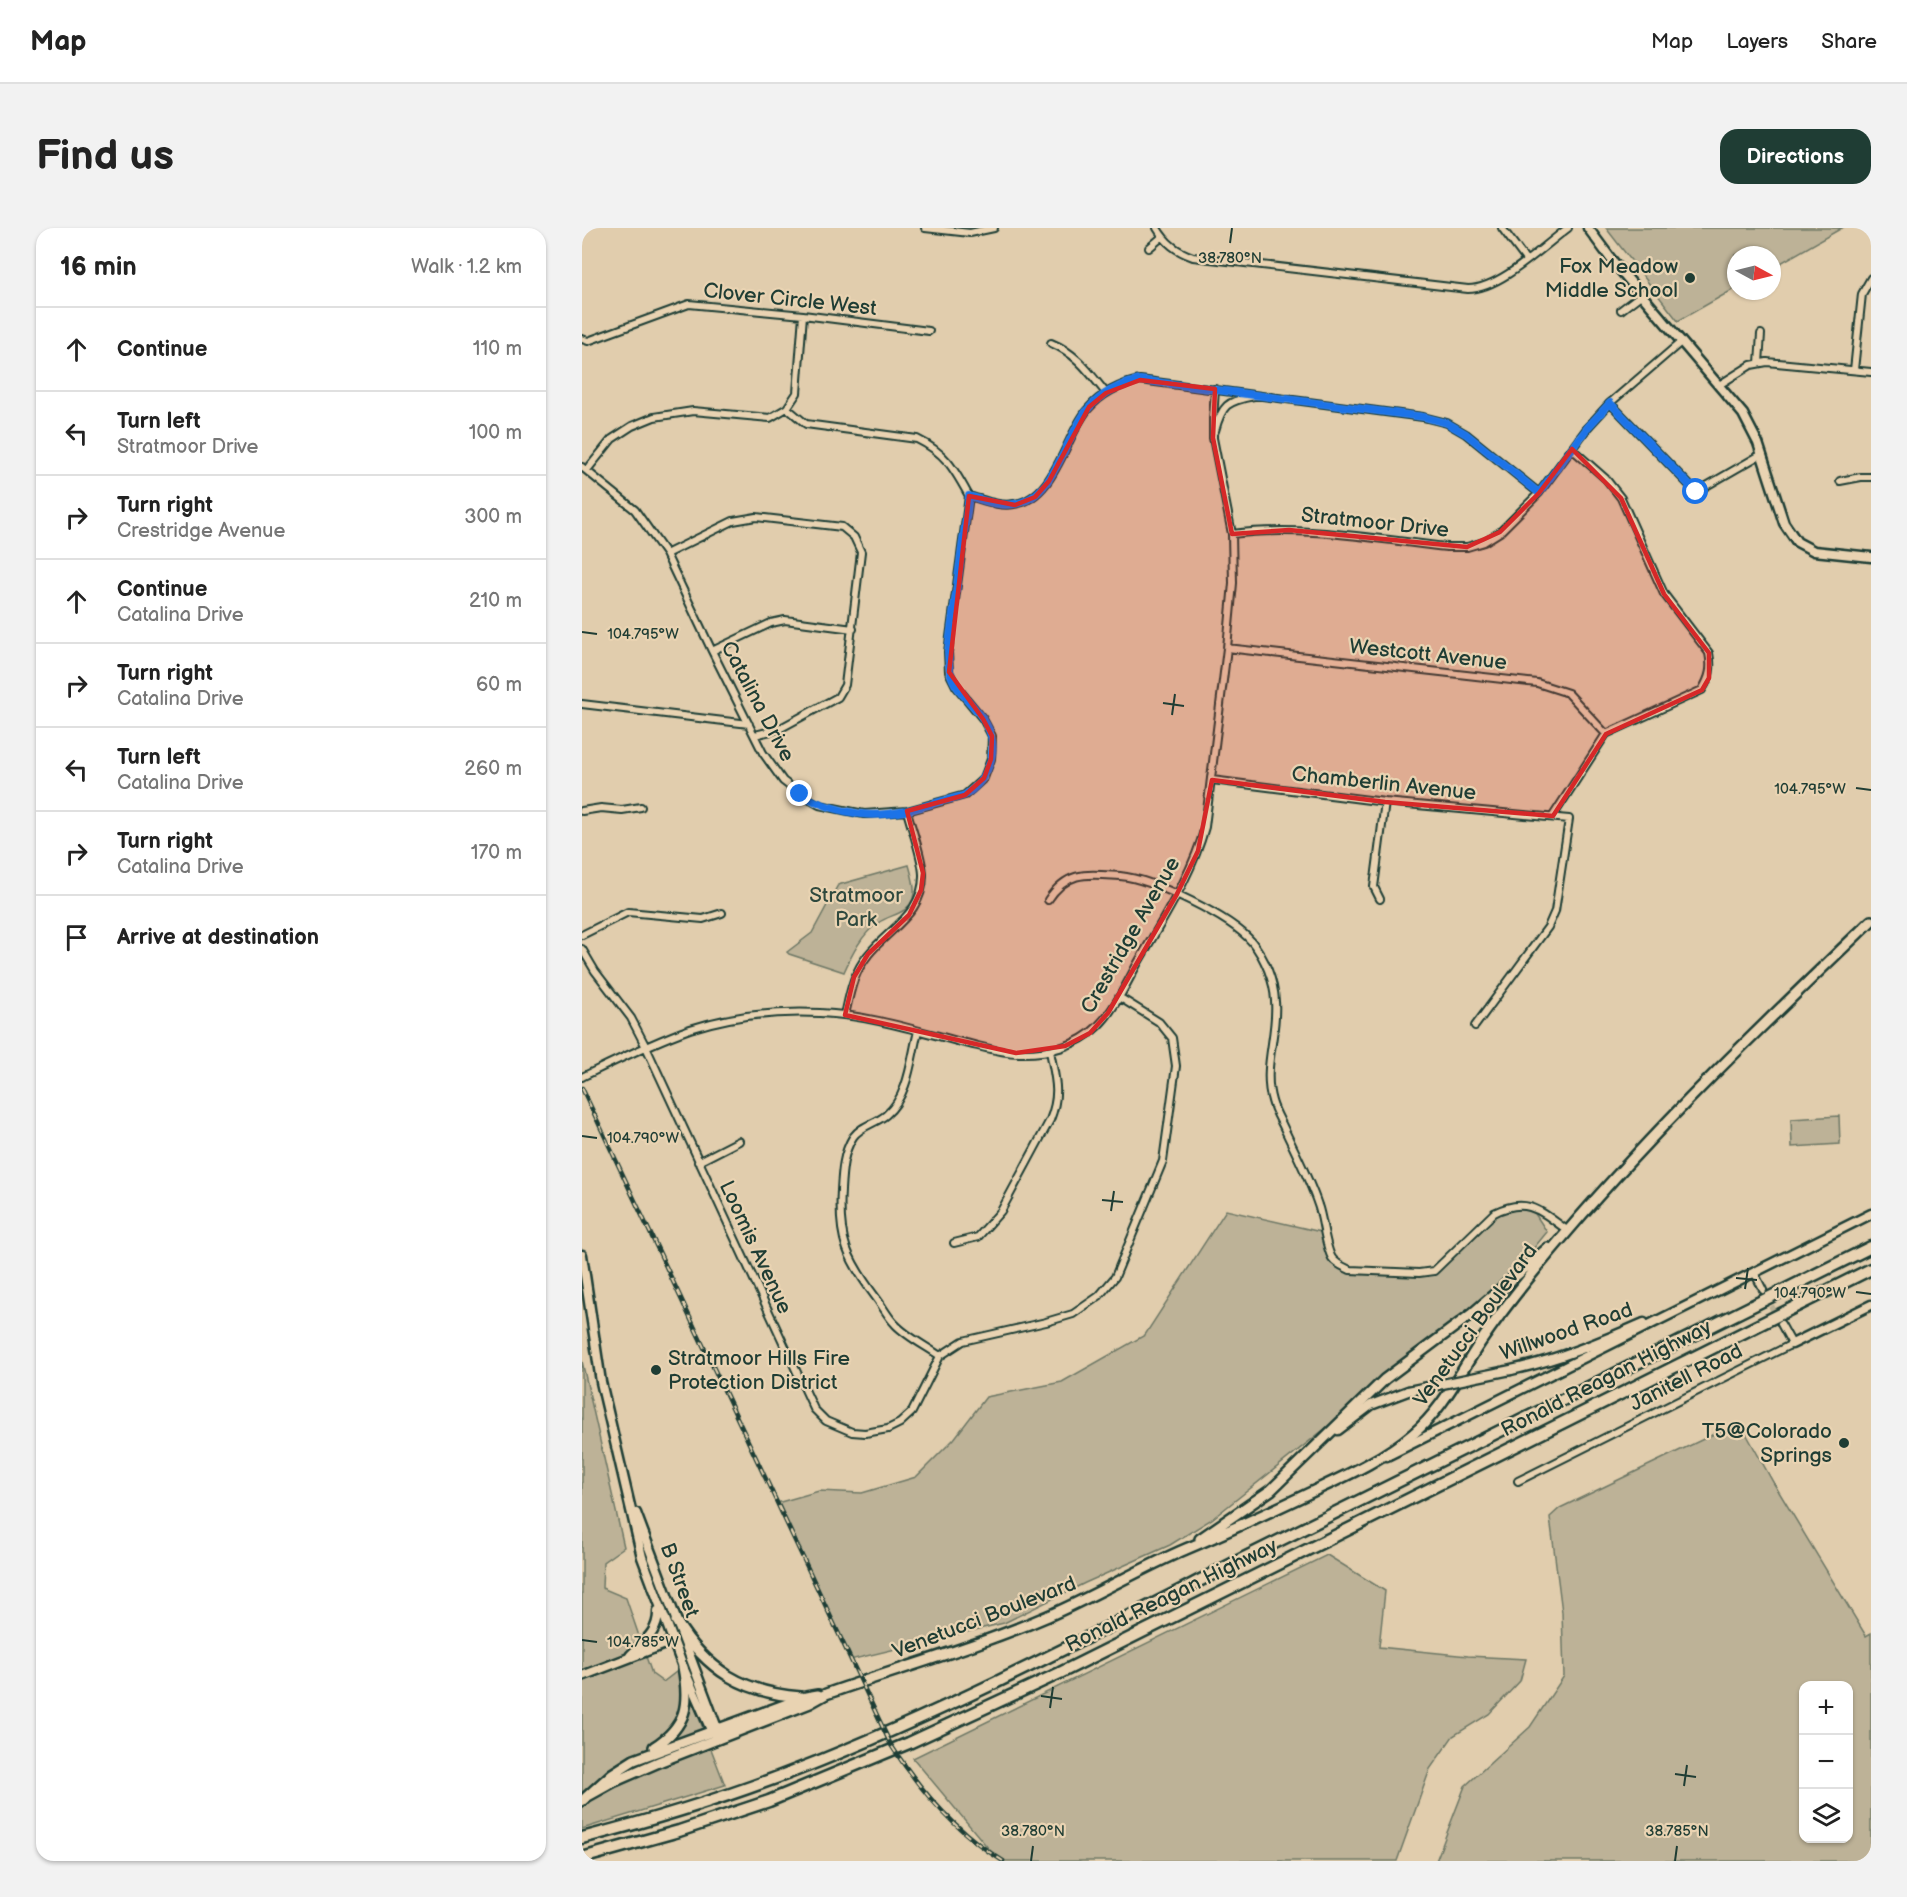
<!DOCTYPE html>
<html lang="en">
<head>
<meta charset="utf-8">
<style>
	:root { --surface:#fff; --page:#f2f2f2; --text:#222; --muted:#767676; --line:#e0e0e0; --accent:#1f3d34 }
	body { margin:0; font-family:"Balsamiq Sans",sans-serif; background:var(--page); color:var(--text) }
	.controls { position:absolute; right:18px; bottom:18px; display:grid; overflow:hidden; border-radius:12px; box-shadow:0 2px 4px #0004 }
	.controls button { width:54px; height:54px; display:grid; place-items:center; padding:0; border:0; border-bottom:2px solid var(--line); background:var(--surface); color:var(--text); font:30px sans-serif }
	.compass { position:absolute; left:1145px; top:18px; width:54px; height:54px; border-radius:50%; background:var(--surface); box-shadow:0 2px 4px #0004; rotate:97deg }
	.stop { position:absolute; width:18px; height:18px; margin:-14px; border:4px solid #1a73e8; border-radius:50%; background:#fff }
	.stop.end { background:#1a73e8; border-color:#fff; box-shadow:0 2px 6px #0008 }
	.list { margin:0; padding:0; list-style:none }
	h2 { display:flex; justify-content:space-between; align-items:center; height:78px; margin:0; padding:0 24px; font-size:26px }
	h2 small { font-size:20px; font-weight:400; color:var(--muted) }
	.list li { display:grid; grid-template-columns:39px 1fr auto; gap:18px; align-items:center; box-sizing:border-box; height:84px; padding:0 24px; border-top:2px solid var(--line) }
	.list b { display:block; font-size:22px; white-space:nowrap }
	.list p { margin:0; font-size:20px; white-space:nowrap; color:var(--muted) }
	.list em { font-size:20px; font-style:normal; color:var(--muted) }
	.icon { flex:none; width:33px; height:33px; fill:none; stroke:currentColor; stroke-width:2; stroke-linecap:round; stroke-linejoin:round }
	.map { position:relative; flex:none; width:1289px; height:1633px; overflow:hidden; border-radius:18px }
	header { display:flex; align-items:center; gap:36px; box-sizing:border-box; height:84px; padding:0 30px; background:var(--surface); border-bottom:2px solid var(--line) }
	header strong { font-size:28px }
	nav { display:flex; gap:33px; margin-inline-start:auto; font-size:21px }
	.intro { display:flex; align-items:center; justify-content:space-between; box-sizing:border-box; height:144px; padding:0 36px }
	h1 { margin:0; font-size:42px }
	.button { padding:15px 27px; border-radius:18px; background:var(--accent); color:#fff; font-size:21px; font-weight:700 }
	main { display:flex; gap:36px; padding:0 36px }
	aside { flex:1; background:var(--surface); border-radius:18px; box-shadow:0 2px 4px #0004 }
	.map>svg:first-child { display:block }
</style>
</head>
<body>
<header>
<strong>Map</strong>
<nav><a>Map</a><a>Layers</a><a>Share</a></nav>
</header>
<div class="intro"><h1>Find us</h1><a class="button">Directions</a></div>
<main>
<aside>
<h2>16 min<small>Walk · 1.2 km</small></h2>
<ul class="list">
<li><svg class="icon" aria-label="ahead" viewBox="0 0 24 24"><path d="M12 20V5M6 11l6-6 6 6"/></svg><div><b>Continue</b></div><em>110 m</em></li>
<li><svg class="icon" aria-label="left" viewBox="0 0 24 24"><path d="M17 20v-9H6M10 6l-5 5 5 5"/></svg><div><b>Turn left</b><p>Stratmoor Drive</p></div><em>100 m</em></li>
<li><svg class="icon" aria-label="right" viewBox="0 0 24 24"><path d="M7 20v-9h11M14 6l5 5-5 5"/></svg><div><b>Turn right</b><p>Crestridge Avenue</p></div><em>300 m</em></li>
<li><svg class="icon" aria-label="ahead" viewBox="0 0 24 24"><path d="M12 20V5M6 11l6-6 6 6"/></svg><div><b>Continue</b><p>Catalina Drive</p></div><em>210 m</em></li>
<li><svg class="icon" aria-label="right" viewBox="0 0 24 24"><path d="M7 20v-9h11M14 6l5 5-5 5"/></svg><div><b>Turn right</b><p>Catalina Drive</p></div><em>60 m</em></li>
<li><svg class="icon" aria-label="left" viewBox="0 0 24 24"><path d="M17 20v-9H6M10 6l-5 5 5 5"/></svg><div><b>Turn left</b><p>Catalina Drive</p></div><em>260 m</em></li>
<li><svg class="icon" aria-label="right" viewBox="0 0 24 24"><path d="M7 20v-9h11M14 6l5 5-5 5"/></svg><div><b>Turn right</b><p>Catalina Drive</p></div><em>170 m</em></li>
<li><svg class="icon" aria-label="arrive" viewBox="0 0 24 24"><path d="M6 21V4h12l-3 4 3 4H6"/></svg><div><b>Arrive at destination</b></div></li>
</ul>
</aside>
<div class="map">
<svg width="1289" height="1633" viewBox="0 0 1289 1633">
	<rect width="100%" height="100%" fill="#e1cdad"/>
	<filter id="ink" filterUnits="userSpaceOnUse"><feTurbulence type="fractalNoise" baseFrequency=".0167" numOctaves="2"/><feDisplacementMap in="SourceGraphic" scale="12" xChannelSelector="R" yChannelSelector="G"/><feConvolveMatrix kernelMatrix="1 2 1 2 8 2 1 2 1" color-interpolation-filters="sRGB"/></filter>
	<g filter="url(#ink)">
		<!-- green -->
		<path fill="#bdb297" stroke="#6e7866" stroke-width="1.5" fill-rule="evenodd" d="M1024 0H1260L1190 40V27H1154V60L1096 93Z
			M327 637C332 655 339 675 317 685 311 688 303 690 296 695 280 706 270 726 262 744L207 726 205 724 230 705 256 657Z
			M1257 888 1258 916 1210 919 1209 891Z
			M948 978 965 1004 919 1060 630 1291 588 1317 503 1355 422 1395 268 1432 195 1275 237 1263 280 1265 334 1249 372 1211 404 1169 480 1154 563 1107 644 982 743 1005 749 1029 768 1042 837 1045 861 1037 900 996 924 979Z
			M0 1133 42 1319 21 1334 20 1360 44 1370 70 1446 81 1454 98 1441 143 1557 0 1601Z
			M1161 1200 1191 1254 1284 1408 1289 1405V1633H854L883 1558 948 1499 982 1448 980 1384 968 1289 978 1280 1134 1205ZM1222 1458H1266V1610H1222Z
			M745 1327 803 1363 797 1419 886 1428 944 1431 938 1453 907 1486 871 1508 848 1541 815 1633H424L412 1627 331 1530Z"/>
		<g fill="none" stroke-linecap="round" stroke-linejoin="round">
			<!-- street-tunnel -->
			<path stroke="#bab095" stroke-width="6" stroke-dasharray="6 3" stroke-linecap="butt" d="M1181 1062 1196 1091"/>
			<defs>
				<path id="street" d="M343 0 388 5 412 0
					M575 0C584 15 594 23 611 29L886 61C918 61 959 20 986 0
					M920 0 944 32
					M567 20 580 9
					M1039 82 1060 66
					M0 111 6 113 107 76 221 87 347 103
					M469 115C494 125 507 144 524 165
					M1177 135 1179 106
					M1272 142 1280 66 1289 50
					M1137 157 1169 137 1185 134 1289 144
					M1028 175 1114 264 1180 226
					M205 180 224 196 335 211C364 225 372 241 387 268
					M633 203C640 177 645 173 672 168
					M0 239 53 282 84 326 130 423 181 525 201 553 218 566 237 577 282 586 325 583 383 567 402 550 409 531 410 508 401 491 374 458 367 444 366 424 387 268
					M5 242 30 211 50 198 72 189 111 183 188 190 205 180 215 165 221 87
					M1258 253 1279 249H1289
					M387 268C402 272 417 279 432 276 473 271 483 208 506 181 520 165 538 156 558 152L841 189 865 195 884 206 957 265
					M650 306C721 297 794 311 865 319H885L902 314 918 304 957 265 1006 199 1028 175 1099 114
					M84 326 151 293 174 289 260 299 272 309 279 324 263 457 256 469 197 501 173 507
					M645 420 955 455 986 465 1024 506
					M130 423 189 395 203 392 271 401
					M0 476 167 496
					M630 552 803 574 987 591 973 683 966 699 893 798
					M0 583 19 580 40 582 59 579
					M971 588 1024 506 1120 462C1128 449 1130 440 1127 425L1082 366 1039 270 1024 251 990 221
					M798 671 792 659 803 574
					M466 672C486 642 505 646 538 648 571 651 649 689 670 714 683 730 692 753 693 773 696 806 680 840 690 873 692 881 697 890 701 898 713 924 727 950 736 977 741 990 743 1018 750 1030 754 1036 762 1039 768 1042L837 1045 852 1043 912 985C945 968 959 983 986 1003
					M0 707 46 684 121 691 140 685
					M0 721 13 743 49 790 64 819 232 1181 244 1193 270 1204 283 1205 306 1201 318 1195 330 1184 358 1128 381 1113 464 1094 491 1086 517 1068 533 1049 581 933 594 838 590 810 577 794 537 769
					M263 787C268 765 271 745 286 727 307 700 342 686 341 646 340 628 330 602 325 583
					M336 803C329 830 327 868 304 887 293 896 280 897 271 909 261 925 260 944 259 962 256 1012 265 1031 295 1071 301 1079 306 1089 313 1096 325 1109 344 1118 358 1128
					M0 849C35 832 71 814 108 801 149 788 195 783 238 785 286 787 333 802 379 814 398 818 418 825 437 825 465 826 496 818 516 798 534 780 545 754 557 733 582 689 610 647 623 599L645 420 651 355 650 306 631 210V191L633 161
					M116 934 157 913
					M372 1015 396 1009 419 983 468 892C479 865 473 850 468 823
					M1172 1044 1181 1062
					M936 1253 1210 1116 1199 1096"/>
				<path id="secondary" d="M1006 0 1029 31 1161 186 1176 215 1202 295 1215 314 1232 323 1289 329
					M0 1027 19 1154 60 1329 101 1439 129 1502 133 1507
					M1210 1116 1289 1077
					M929 1142C975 1132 1019 1114 1062 1095
					M756 1202 789 1177 826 1163
					M805 1228 1289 986
					M54 1285 135 1500V1507
					M48 1428C61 1414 77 1404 76 1383
					M0 1448 91 1413"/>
				<path id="primary" d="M618 1311 689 1262 803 1151 891 1085 966 1020
					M94 1393C124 1442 162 1465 219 1469
					M72 1519C105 1498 108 1476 101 1439
					M6 1568 33 1553 79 1533 228 1475 244 1466C318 1440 394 1419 466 1388 513 1368 557 1341 604 1321 650 1302 694 1281 738 1260 770 1245 804 1229 831 1206 861 1181 877 1146 898 1115 924 1076 954 1040 985 1004 1079 894 1185 793 1289 693
					M0 1573 30 1546 52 1532 224 1469 236 1467"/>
				<path id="highway" d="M0 1610C74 1591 146 1569 217 1541 370 1481 516 1404 662 1330 871 1226 1080 1122 1289 1019
					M0 1630 97 1603 187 1573 327 1515 478 1445 1289 1041"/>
			</defs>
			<!-- street casing -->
			<use href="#street" stroke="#1f3d34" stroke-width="10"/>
			<!-- secondary casing -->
			<use href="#secondary" stroke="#1f3d34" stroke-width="13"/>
			<!-- primary casing -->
			<use href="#primary" stroke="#1f3d34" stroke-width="14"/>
			<!-- highway casing -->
			<use href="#highway" stroke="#1f3d34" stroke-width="15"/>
			<!-- street -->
			<use href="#street" stroke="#e9d3b2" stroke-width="6"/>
			<!-- secondary -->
			<use href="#secondary" stroke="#e9d3b2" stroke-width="8"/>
			<!-- primary -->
			<use href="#primary" stroke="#e9d3b2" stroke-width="9"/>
			<!-- highway -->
			<use href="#highway" stroke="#e9d3b2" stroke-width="10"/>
			<defs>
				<path id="rail" d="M0 860 309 1517C339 1564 374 1604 421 1633"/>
			</defs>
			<!-- rail casing -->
			<use href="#rail" stroke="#1f3d34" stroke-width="4.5"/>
			<!-- rail -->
			<use href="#rail" stroke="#e9d3b2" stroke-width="2" stroke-dasharray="7" stroke-linecap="butt"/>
			<defs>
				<path id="secondary-bridge" d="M826 1163 929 1142"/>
			</defs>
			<!-- secondary-bridge casing -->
			<use href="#secondary-bridge" stroke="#1f3d34" stroke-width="13" stroke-linecap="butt"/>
			<!-- secondary-bridge -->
			<use href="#secondary-bridge" stroke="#e9d3b2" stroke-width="8"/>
		</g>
	</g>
	<g fill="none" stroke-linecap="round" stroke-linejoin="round" filter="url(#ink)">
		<!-- route -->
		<path stroke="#1a73e8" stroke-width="8" d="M218 566C238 577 256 583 279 586 306 589 334 581 360 573 367 571 376 570 383 567 402 556 415 530 409 508 404 488 386 475 375 459 367 448 367 437 366 424L387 268C401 272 417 279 432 276 473 271 483 208 506 181 520 165 538 156 558 152L842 189 865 195 884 206 957 265 1006 199 1028 175 1114 264"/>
	</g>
	<!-- marked area -->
	<path fill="#d62828" fill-opacity="0.2" stroke="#d62828" stroke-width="4.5" stroke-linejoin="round" d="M558 152 633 161 631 210 650 306 707 302 885 319 918 304 957 265 990 221 1039 270 1082 366 1127 425V450L1120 462 1024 506 971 588 803 574 630 552 616 623 595 666 526 785 508 805 483 818 434 825 263 787 272 749 286 726 327 687 339 662 341 645 325 583 383 567 402 550 409 531 410 508 401 491 367 444 387 268 433 277 453 269 467 253 507 179 524 165Z"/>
	<!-- ticks -->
	<path fill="none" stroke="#1f3d34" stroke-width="2" d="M648 15 650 0M0 404 15 406M581 475 602 478M590 487 593 466M1274 560 1289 562M0 908 15 910M520 972 541 974M529 983 532 963M1154 1050 1175 1052M1163 1061 1166 1040M1274 1064 1289 1066M0 1412 15 1414M459 1468 480 1471M468 1480 471 1459M1093 1546 1114 1549M1102 1558 1105 1537M449 1633 451 1618M1093 1633 1095 1618"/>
	<!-- markers -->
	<g fill="#1f3d34" stroke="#e9d3b2" stroke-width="2">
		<circle cx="1108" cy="50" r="6"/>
		<circle cx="74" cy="1142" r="6"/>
		<circle cx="1262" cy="1215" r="6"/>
	</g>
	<g text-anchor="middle" stroke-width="4.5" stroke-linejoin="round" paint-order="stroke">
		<!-- poi labels -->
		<g font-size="21" fill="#1f3d34" stroke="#e9d3b2" text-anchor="end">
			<text x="1096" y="45">Fox Meadow<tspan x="1096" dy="24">Middle School</tspan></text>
			<text x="86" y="1137" text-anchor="start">Stratmoor Hills Fire<tspan x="86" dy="24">Protection District</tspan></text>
			<text x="1250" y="1210">T5@Colorado<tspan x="1250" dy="24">Springs</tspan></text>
		</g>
		<!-- street labels -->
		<g font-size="21" fill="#1f3d34" stroke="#e9d3b2">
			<text transform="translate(208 71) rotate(6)" y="7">Clover Circle West</text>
			<text transform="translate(793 294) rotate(6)" y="7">Stratmoor Drive</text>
			<text transform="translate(846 426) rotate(6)" y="7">Westcott Avenue</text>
			<text transform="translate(176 473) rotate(62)" y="7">Catalina Drive</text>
			<text transform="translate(802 555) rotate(6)" y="7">Chamberlin Avenue</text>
			<text transform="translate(548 707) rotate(-60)" y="7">Crestridge Avenue</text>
			<text transform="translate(174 1019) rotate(65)" y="7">Loomis Avenue</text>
			<text transform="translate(893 1097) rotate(-54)" y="7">Venetucci Boulevard</text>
			<text transform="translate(984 1103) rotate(-19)" y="7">Willwood Road</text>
			<text transform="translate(1104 1149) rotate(-27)" y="7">Janitell Road</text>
			<text transform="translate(1024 1150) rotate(-27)" y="7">Ronald Reagan Highway</text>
			<text transform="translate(98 1352) rotate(70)" y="7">B Street</text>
			<text transform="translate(589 1367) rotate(-26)" y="7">Ronald Reagan Highway</text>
			<text transform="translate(402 1389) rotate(-21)" y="7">Venetucci Boulevard</text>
		</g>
		<!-- park labels -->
		<g font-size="21" fill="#2f493e" stroke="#e9d3b2">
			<text x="274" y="674">Stratmoor<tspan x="274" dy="24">Park</tspan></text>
		</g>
	</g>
	<g font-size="15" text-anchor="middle" fill="#1f3d34" stroke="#e9d3b2" stroke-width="4.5" stroke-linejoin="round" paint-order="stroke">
		<text x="648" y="35">38.780°N</text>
		<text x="61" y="411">104.795°W</text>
		<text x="1228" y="566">104.795°W</text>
		<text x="61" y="915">104.790°W</text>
		<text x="1228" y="1070">104.790°W</text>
		<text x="61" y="1419">104.785°W</text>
		<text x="451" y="1608">38.780°N</text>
		<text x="1095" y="1608">38.785°N</text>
	</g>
</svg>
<div class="controls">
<button>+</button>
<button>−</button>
<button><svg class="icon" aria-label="layers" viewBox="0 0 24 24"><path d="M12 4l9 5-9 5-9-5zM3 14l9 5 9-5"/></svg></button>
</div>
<svg class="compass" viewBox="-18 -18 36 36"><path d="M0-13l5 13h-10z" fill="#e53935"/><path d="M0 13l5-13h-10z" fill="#767676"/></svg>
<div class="stop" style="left:1114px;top:264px"></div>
<div class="stop end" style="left:218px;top:566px"></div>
</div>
</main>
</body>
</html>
